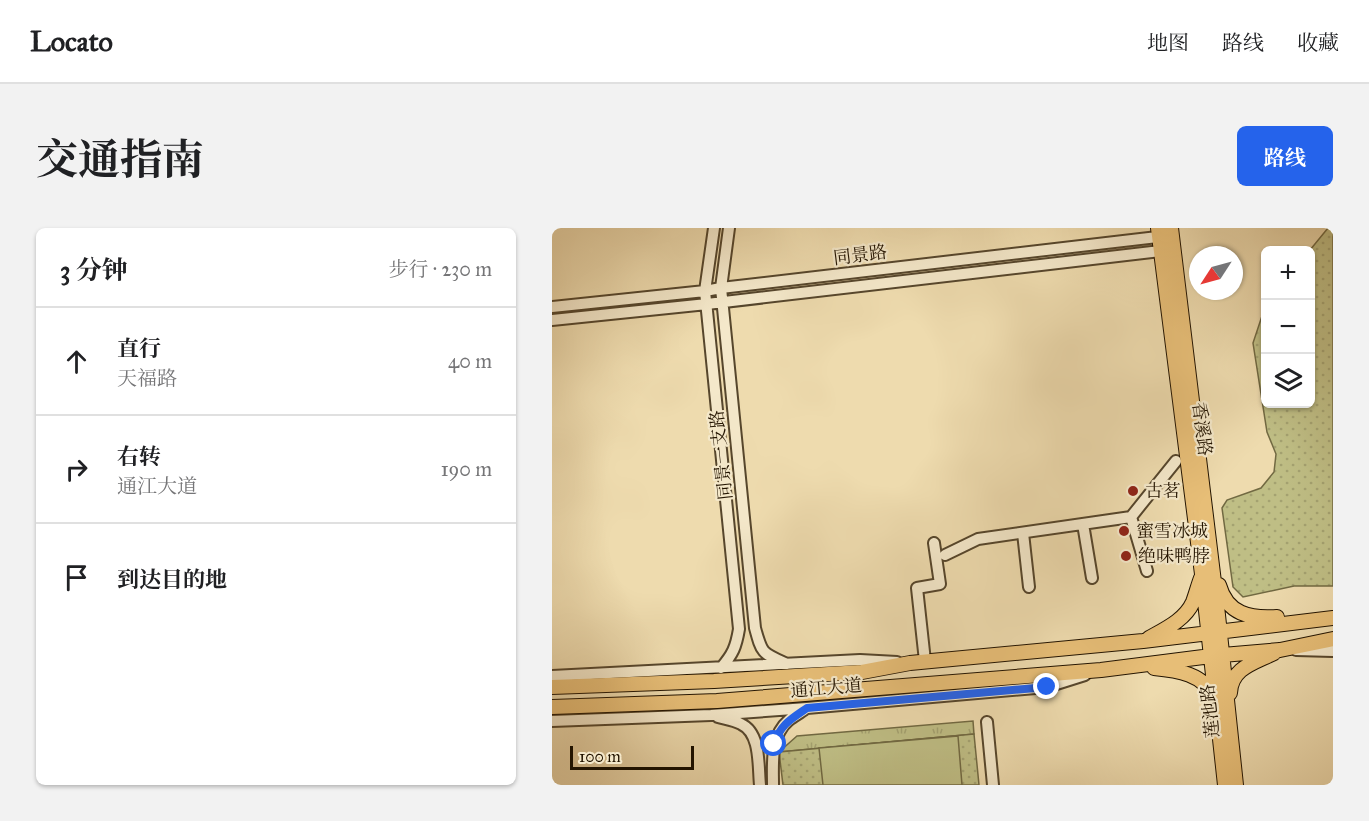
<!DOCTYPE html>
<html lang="zh">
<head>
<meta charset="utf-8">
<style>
	:root { --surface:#fff; --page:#f2f2f2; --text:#202124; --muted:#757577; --line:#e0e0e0; --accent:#2563eb }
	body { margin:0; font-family:"IM FELL Great Primer","Noto Serif SC",serif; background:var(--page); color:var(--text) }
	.controls { position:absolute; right:18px; top:18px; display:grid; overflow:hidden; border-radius:9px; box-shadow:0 2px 4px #0004 }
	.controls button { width:54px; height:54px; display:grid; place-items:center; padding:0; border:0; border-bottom:2px solid var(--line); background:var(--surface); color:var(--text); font:30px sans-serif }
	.compass { position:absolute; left:637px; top:18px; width:54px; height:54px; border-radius:50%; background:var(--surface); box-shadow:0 2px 4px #0004; rotate:234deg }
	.scale { position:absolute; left:18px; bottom:15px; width:124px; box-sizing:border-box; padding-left:6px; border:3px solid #231400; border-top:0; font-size:16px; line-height:21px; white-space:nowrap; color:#231400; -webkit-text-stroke:4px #f4e8ca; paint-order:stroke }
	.stop { position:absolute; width:18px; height:18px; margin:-14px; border:4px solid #2563eb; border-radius:50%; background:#fff }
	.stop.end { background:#2563eb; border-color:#fff; box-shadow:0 2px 6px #0008 }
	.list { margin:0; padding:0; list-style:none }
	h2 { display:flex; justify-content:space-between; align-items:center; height:78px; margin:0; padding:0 24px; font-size:26px }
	h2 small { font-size:20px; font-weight:400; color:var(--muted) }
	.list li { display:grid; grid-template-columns:39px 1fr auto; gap:18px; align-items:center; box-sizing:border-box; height:108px; padding:0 24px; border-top:2px solid var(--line) }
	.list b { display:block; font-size:22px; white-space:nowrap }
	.list p { margin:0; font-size:20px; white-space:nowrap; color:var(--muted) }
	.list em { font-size:20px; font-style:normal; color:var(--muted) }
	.icon { flex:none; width:33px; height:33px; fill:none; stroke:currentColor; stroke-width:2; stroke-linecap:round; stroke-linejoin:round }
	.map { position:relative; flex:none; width:781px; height:557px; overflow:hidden; border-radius:9px }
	header { display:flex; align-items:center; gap:36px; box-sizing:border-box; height:84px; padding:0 30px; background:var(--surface); border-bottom:2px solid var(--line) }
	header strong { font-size:28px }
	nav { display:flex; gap:33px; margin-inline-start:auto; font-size:21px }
	.intro { display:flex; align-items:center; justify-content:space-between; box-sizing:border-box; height:144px; padding:0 36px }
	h1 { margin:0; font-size:42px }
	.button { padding:15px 27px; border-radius:9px; background:var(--accent); color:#fff; font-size:21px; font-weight:700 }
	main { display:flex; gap:36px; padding:0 36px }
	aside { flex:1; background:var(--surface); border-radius:9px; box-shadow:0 2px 4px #0004 }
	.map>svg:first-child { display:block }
</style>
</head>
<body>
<header>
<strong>Locato</strong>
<nav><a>地图</a><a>路线</a><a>收藏</a></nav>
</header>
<div class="intro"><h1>交通指南</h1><a class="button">路线</a></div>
<main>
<aside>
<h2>3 分钟<small>步行 · 230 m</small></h2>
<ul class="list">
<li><svg class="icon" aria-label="ahead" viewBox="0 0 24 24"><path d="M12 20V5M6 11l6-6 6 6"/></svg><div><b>直行</b><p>天福路</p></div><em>40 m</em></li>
<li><svg class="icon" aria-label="right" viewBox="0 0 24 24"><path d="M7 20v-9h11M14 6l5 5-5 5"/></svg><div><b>右转</b><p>通江大道</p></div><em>190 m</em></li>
<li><svg class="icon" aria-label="arrive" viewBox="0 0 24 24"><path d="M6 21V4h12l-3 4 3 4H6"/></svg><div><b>到达目的地</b></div></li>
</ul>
</aside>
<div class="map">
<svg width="781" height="557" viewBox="0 0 781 557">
	<defs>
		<pattern id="grass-tufts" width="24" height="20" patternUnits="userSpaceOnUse" patternTransform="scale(1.5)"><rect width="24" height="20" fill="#bfbe85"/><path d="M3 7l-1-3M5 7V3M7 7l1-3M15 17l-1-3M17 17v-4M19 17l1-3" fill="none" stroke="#a4a271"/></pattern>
		<pattern id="park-dots" width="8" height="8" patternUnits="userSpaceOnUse" patternTransform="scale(1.5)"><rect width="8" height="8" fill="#bfbe85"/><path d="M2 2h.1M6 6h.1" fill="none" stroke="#a4a271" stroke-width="1.8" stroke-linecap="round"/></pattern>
	</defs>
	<rect width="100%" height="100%" fill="#eedbae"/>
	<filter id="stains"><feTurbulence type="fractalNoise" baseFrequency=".00333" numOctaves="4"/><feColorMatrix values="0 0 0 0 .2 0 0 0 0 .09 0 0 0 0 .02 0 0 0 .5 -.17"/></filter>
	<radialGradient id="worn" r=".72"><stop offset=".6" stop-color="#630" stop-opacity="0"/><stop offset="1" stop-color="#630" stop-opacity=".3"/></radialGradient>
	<!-- grass -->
	<path fill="url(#grass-tufts)" stroke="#716942" stroke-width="1.5" d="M421 493 422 506 227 524 245 508Z"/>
	<!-- park -->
	<path fill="url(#park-dots)" stroke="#716942" stroke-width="1.5" d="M776 0H781V358H742L691 369 681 359 670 280 675 272 709 260 722 244 724 226 715 204 701 115 710 88 713 81 714 176H758V22Z
		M422 506 427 557H231L227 524Z"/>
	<!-- pitch -->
	<path fill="#bfbe85" stroke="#716942" stroke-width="1.5" d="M406 508 410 557H271L267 520Z"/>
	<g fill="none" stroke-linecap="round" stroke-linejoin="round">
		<defs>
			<path id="minor" d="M162 0 153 63 187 401C184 419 181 426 169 440
				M177 0 169 60 203 400C210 426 210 425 235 436
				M0 79 153 63 169 60 614 8
				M0 92 155 76 617 22
				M579 289 595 343
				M531 296 540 350
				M471 305 477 359
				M393 327 426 311 579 289 624 233
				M744 422 781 423
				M373 433 365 360 388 356 382 315
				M0 448 308 432 345 434
				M166 489C173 491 182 492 189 496 209 505 206 538 208 557
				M0 493 159 487 255 480 495 459 533 447
				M435 494 441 557
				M221 557C221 535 218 508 237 492 242 488 248 485 253 481"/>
			<path id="major" d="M606 0 650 346 673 557
				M619 0 666 387 684 557
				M667 357C675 386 698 391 725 389
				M597 410C613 401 633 392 641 374 644 366 646 358 649 350
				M602 440C624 442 654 446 661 470
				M0 459 162 453 310 444 358 435 591 413 781 390
				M678 465C679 440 702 435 722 425
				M0 479 165 473 549 442 659 428 728 422 781 411"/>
		</defs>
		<!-- minor casing -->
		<use href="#minor" stroke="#56462c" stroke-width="14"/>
		<!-- major casing -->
		<use href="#major" stroke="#231400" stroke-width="16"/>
		<!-- minor -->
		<use href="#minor" stroke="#f4e8ca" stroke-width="10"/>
		<!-- major -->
		<use href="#major" stroke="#e7be77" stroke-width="14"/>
	</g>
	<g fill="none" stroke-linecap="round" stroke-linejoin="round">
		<!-- route -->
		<path stroke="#2563eb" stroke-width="8" d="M222 516C228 497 239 491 255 480L495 459"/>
	</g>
	<!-- markers -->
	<g fill="#8f2418" stroke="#f4e8ca" stroke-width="2">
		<circle cx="581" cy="263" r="6"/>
		<circle cx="572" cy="303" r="6"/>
		<circle cx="574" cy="328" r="6"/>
	</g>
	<g text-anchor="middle" stroke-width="4.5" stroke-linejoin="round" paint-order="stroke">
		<!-- street labels -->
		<g font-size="18" fill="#231400" stroke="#f4e8ca">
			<text transform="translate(308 27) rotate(-7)" y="6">同景路</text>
			<text transform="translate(650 201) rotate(83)" y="6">香溪路</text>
			<text transform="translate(169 227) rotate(-96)" y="6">同景一支路</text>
			<text transform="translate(274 460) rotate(-5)" y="6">通江大道</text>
			<text transform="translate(658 483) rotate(-96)" y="6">莲池路</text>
		</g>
		<!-- poi labels -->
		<g font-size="18" fill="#231400" stroke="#f4e8ca" text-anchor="start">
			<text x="593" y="269">古茗</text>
			<text x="584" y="309">蜜雪冰城</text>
			<text x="586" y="334">绝味鸭脖</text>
		</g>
	</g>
	<rect width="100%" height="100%" filter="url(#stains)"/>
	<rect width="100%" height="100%" fill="url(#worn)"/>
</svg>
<div class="controls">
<button>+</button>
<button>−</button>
<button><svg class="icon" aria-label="layers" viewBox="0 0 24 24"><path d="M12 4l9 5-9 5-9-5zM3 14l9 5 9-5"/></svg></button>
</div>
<svg class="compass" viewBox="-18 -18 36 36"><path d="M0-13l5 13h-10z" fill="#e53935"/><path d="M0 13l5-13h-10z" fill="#757577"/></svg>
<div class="scale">100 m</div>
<div class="stop" style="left:222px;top:516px"></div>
<div class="stop end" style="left:495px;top:459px"></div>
</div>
</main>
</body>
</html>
